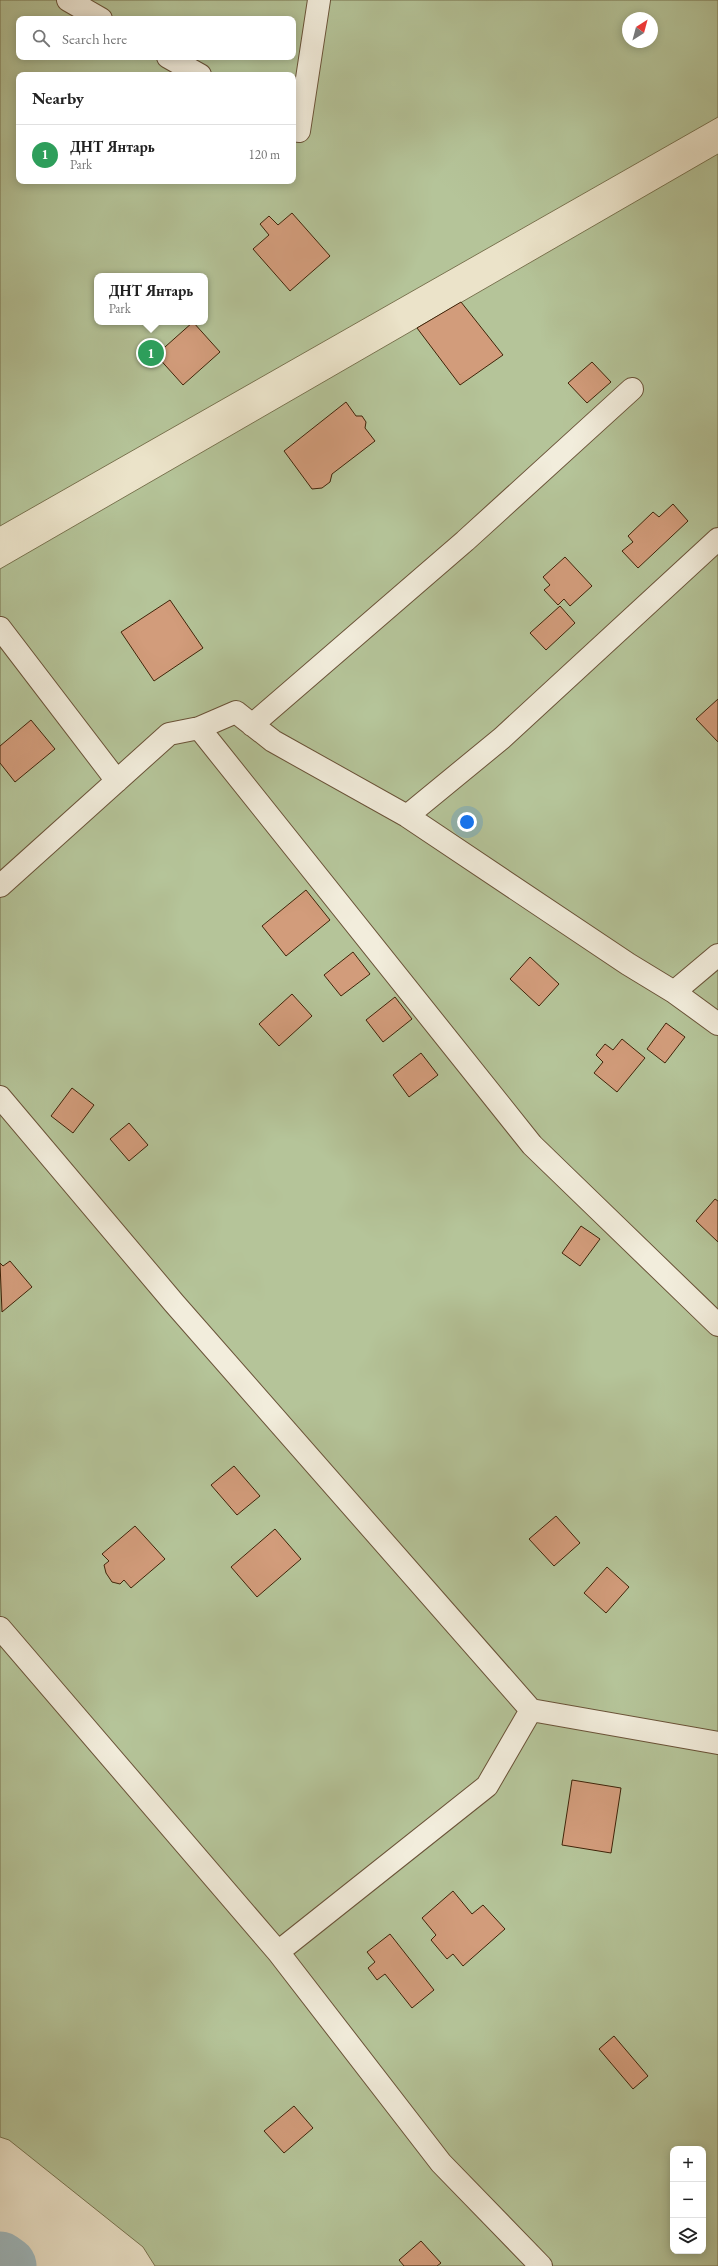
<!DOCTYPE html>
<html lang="en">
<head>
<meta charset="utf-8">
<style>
	:root { --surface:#fff; --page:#f6f6f6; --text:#222; --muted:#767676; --line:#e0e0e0; --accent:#8f2418 }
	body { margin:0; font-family:"EB Garamond",serif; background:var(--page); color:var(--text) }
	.controls { position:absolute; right:12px; bottom:12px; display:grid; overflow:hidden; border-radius:8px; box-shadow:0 2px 10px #0003 }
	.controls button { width:36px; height:36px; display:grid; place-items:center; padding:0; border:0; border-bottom:1px solid var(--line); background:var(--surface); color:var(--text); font:20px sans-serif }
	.compass { position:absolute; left:622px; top:12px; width:36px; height:36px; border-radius:50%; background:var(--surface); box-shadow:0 2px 10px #0003; rotate:36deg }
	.you { position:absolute; left:467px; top:822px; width:14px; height:14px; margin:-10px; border:3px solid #fff; border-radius:50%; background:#1a73e8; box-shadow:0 0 0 6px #1a73e833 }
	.badge { display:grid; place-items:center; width:26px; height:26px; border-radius:50%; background:var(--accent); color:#fff; font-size:13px; font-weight:700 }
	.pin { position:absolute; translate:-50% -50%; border:2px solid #fff; box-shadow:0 1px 4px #0006 }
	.popup { position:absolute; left:94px; top:273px; width:114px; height:52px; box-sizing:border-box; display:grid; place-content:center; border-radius:8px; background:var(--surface); filter:drop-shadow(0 1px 3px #0005); font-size:13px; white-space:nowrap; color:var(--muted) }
	.popup b { font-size:15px; color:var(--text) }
	.popup::after { content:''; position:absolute; left:50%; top:100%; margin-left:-8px; border:8px solid transparent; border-top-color:var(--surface) }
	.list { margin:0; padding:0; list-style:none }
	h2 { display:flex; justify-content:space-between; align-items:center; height:52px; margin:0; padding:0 16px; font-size:17px }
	h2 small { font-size:13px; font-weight:400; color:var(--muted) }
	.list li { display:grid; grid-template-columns:26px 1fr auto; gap:12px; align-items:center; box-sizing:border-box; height:60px; padding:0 16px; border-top:1px solid var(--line) }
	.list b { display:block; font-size:15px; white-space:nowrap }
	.list p { margin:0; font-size:13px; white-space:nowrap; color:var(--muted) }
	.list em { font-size:13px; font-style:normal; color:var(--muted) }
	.icon { flex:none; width:22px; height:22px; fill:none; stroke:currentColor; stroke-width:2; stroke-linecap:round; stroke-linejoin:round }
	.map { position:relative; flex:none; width:718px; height:2266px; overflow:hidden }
	.search { position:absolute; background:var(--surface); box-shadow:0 2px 10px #0003; left:16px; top:16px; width:280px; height:44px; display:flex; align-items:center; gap:10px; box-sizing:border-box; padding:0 14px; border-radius:8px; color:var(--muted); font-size:15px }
	.panel { position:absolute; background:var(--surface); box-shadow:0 2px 10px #0003; left:16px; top:72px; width:280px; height:112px; border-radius:8px }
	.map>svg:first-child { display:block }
</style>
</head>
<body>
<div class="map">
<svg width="718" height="2266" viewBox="0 0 718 2266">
	<rect width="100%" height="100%" fill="#ebe3c9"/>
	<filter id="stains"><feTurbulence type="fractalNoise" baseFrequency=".005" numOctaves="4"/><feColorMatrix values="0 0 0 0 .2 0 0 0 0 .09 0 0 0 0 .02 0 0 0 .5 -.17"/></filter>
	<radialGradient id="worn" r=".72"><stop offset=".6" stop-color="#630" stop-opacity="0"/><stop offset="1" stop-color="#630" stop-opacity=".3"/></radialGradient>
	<!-- green -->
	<path fill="#b5c499" stroke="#7a7450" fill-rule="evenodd" d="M0 0H718V117L0 526ZM628 18H652V42H628ZM19 19H293V57H19ZM19 75H293V181H19ZM97 276H205V322H97Z
		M718 154V2266H155L143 2247 9 2140 0 2137V569ZM673 2149H703V2251H673Z"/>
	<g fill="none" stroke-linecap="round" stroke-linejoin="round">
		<!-- river -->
		<path stroke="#9fbbc2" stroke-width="59" d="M0 2261 7 2266"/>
	</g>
	<!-- building -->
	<path fill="#d29c7b" stroke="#3f2308" d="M292 213 330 256 290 291 253 249 269 235 260 224 269 216 278 225Z
		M461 302 503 355 460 385 417 328Z
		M193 322 220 352 183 385 156 355Z
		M592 362 611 382 587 403 568 383Z
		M346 402 356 416H362L366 422 365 428 375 441 332 474 330 482 322 488 312 489 284 451Z
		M673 504 688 521 638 568 622 551 633 542 628 536 653 512 659 517Z
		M565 557 592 586 570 606 564 599 558 605 544 590 550 585 543 577Z
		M170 600 203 648 154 681 121 632Z
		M560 606 575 623 546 650 530 633Z
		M718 699V742L696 719Z
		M31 720 55 749 15 782 0 763V746Z
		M306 890 330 920 286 956 262 926Z
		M353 952 370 974 341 996 324 975Z
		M530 957 559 984 539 1006 510 979Z
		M292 994 312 1016 279 1046 259 1024Z
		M395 997 412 1019 383 1042 366 1020Z
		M666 1023 685 1037 665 1063 647 1049Z
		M622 1039 645 1058 617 1092 594 1073 603 1062 596 1055 605 1044 613 1050Z
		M421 1053 438 1075 409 1097 393 1075Z
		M72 1088 94 1105 73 1133 51 1116Z
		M129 1123 148 1145 129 1161 110 1139Z
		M715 1199 718 1201V1242L696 1221Z
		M581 1226 600 1239 580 1266 562 1253Z
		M10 1261 32 1287 2 1312 0 1263 3 1266Z
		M234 1466 260 1496 237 1515 211 1485Z
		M556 1516 580 1543 554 1566 529 1539Z
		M135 1526 165 1559 131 1588 124 1580 120 1584 112 1582 106 1573 104 1565 109 1561 102 1554Z
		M275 1529 301 1559 257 1597 231 1567Z
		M607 1567 629 1587 606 1613 584 1593Z
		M572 1780 621 1788 611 1853 562 1845Z
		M453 1891 472 1914 483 1905 505 1929 463 1966 453 1954 447 1959 431 1940 436 1935 422 1918Z
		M390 1934 434 1990 412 2008 385 1974 377 1980 368 1968 375 1962 367 1952Z
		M614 2036 648 2076 633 2089 599 2049Z
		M294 2106 313 2128 284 2153 264 2131Z
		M421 2241 441 2263 437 2266H404L399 2260Z"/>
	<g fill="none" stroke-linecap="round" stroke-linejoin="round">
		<defs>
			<path id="minor" d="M68 0 101 19
				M168 57 200 75
				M293 128 299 131 319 0
				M0 628 117 781
				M252 725 465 541 632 389
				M199 728 532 1145 718 1325
				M407 816 502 738 718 539
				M0 886 169 734 199 728 236 712 273 741 407 816 628 964 674 992 718 1024
				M674 992 718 955
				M0 1097 174 1303 531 1710 718 1743
				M0 1628 278 1952 441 2163 541 2266
				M278 1952 487 1786 531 1710"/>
		</defs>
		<!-- minor casing -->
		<use href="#minor" stroke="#6a5338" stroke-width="24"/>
		<!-- minor -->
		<use href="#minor" stroke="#f2eddc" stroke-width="22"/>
	</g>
	<rect width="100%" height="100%" filter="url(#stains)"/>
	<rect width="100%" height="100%" fill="url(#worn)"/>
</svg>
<div class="controls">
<button>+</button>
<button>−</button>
<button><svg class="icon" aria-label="layers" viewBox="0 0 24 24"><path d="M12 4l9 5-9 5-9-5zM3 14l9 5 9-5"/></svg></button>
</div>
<svg class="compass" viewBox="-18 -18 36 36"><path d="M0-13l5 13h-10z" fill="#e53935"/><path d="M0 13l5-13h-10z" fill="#767676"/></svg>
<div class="you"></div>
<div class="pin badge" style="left:151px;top:353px;background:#2e9e5b">1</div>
<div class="popup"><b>ДНТ Янтарь</b>Park</div>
<div class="search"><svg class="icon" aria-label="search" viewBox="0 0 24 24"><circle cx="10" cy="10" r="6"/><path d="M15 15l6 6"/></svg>Search here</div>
<section class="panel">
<h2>Nearby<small></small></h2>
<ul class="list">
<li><span class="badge" style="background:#2e9e5b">1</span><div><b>ДНТ Янтарь</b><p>Park</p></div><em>120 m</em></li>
</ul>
</section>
</div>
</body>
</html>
